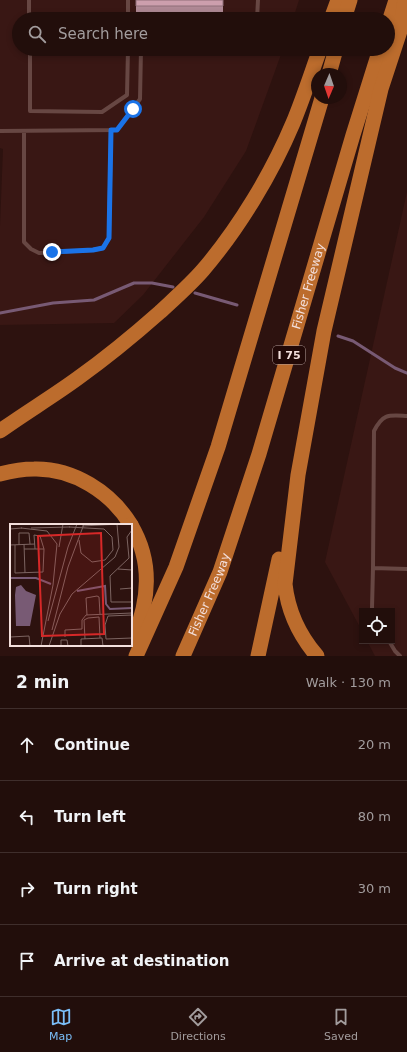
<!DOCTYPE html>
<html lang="en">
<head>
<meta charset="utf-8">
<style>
	:root { --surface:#220e0b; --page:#2e1c19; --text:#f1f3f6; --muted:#a29c9d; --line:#3f2e2c; --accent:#7bbef8 }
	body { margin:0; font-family:"DejaVu Sans",sans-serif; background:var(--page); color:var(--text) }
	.controls { position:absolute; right:12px; bottom:12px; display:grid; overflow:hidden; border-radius:0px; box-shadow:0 2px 6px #0003 }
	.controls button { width:36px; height:36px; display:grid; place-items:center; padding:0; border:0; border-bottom:1px solid var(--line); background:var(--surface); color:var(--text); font:20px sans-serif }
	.compass { position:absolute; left:311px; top:68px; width:36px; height:36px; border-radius:50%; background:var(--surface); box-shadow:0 2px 6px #0003; rotate:182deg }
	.stop { position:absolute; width:12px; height:12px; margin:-9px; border:3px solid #1a73e8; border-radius:50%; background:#fff }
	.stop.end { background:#1a73e8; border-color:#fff; box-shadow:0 1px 4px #0008 }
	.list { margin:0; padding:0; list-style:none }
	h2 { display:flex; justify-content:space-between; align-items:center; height:52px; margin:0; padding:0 16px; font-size:17px }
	h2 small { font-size:13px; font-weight:400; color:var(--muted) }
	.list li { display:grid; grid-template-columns:26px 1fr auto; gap:12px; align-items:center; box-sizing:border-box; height:72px; padding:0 16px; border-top:1px solid var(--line) }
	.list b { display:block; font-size:15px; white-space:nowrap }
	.list em { font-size:13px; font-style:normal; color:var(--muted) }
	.icon { flex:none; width:22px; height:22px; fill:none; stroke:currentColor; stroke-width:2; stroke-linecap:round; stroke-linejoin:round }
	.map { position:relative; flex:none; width:407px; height:656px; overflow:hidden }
	.search { position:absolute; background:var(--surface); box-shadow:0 2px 6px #0003; left:12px; right:12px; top:12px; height:44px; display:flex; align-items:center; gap:10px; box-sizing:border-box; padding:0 14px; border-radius:22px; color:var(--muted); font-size:15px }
	.sheet { height:340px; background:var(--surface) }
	nav { display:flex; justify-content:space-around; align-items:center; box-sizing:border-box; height:56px; border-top:1px solid var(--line); background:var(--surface); font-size:11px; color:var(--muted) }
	nav a { display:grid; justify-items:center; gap:2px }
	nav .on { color:var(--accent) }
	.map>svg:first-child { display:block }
</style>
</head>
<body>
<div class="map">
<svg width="407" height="656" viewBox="0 0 407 656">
	<rect width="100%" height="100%" fill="#2d120f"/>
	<!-- built -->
	<path fill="#391714" d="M0 0H299L293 19H19V49H283L246 151 204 217 143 295 114 323 0 325V226L3 149 0 148Z
		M407 192V656H375L367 641H392V611H362V631L325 562Z"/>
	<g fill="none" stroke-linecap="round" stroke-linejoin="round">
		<!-- stream -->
		<path stroke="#785a74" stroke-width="3" d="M195 293 237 305
			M0 313 53 303 94 300 134 283H152L173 287
			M338 336 353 341 395 368 407 373"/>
		<!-- lane -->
		<path stroke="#674743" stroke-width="4" d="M29 0V19
			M128 19V0
			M257 19 258 0
			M30 49V111L102 112 127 95 128 49
			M0 131 117 130 140 99 141 49
			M24 131V242L31 249 39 253 93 250 103 248 109 238 111 130
			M407 416C389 415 383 413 374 431L373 568 407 569
			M373 568 372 608 374 611
			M389 641 395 651 400 656"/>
		<!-- highway -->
		<g stroke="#bc6c2d" stroke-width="15">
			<path d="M331 19 338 0"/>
			<path d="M344 19 350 0"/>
			<path d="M388 25 396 0"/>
			<path d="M329 74 336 49"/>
			<path d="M0 431C25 413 52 397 78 378 106 358 134 335 160 312 175 298 190 285 203 270 239 228 272 173 293 123 303 99 311 74 320 49"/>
			<path d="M0 474C11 471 22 469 34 469 73 468 111 492 131 525"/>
			<path d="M131 525C153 562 149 600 134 638"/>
			<path d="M136 656 176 567 218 447 322 98"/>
			<path id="s1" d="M183 656 220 572 259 454 353 135 380 49"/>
			<path d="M258 656 279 559"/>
			<path d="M317 656C299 635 288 612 285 584L298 475 324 331 381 89 400 31 405 0"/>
		</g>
	</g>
	<!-- wall -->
	<path fill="#af8995" d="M136 0H223V16H136Z"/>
	<!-- building -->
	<path fill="#cc9fad" stroke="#8f6f79" d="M136 0H223V6H136Z"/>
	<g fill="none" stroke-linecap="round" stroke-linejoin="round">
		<!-- route -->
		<path stroke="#1a73e8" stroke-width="5" d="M52 252 93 250 103 248 109 238 111 130H117L133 109"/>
	</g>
	<g text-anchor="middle" stroke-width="4" stroke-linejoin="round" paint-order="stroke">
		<!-- shield labels -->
		<rect fill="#220907" stroke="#b49f9c" stroke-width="1" x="273" y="346" width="32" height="18" rx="3"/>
		<g font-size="11" font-weight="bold" fill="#f3dfdc">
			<text x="289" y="359">I 75</text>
		</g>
		<!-- street labels -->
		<g font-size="12" fill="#f3dfdc" stroke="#220907">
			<text dy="4" stroke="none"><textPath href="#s1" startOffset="391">Fisher Freeway</textPath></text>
			<text dy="4" stroke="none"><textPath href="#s1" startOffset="67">Fisher Freeway</textPath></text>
		</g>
	</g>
	<!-- overview -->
	<g transform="translate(10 524)">
		<rect width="122" height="122" fill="#2d120f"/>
		<path d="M11 61 16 67 26 71 20 102H6L5 71 6 63Z" fill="#785a74"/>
		<path fill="none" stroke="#785a74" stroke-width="2" d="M1 54H26L41 60M67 67 95 62 96 80 100 85 122 84"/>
		<path fill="none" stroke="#7c6461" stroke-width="1" d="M72 2 110 0M59 3 94 5 102 13 103 26 95 36 82 38 71 29 69 16M11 4 37 7 47 20 43 61 31 122M21 4 60 3M0 5 12 4M122 6 117 13 119 34 100 52 101 78H122M14 20 15 49M0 21 25 20M5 21V49L33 48 34 25H14M9 21V9H19L20 20M49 23 53 0M25 25 24 11 30 12 34 25M108 45 122 46V64L110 65M77 91 76 74 87 72 89 73 90 90M122 91 98 92 95 101 96 115 122 114M38 97 58 23 67 0M42 106 58 43 74 0M0 113 19 112 20 122M55 113V106L72 105V96L76 91 122 89M75 115 74 96 78 94 89 93 90 114M39 122 50 90 62 70 105 33 109 23 107 0M51 122V116H57L58 122M71 122V115L92 114 93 122"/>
		<path fill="#d62828" fill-opacity="0.15" stroke="#d62828" stroke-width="2" d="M91 9 94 110 32 112 28 12Z"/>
		<rect width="122" height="122" fill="none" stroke="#f3dfdc" stroke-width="2"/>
	</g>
</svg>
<div class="controls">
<button><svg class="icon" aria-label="locate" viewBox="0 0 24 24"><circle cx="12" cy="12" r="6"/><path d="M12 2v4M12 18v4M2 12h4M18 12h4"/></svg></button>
</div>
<svg class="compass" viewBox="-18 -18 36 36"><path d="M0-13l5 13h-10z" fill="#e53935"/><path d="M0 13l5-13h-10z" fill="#a29c9d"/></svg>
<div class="stop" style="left:133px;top:109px"></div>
<div class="stop end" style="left:52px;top:252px"></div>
<div class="search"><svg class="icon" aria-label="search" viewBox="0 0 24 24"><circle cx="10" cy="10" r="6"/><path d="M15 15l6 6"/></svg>Search here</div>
</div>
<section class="sheet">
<h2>2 min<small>Walk · 130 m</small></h2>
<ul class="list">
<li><svg class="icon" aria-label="ahead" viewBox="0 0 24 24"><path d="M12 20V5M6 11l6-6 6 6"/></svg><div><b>Continue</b></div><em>20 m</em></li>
<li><svg class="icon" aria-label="left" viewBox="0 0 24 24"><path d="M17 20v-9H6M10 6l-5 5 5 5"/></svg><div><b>Turn left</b></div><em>80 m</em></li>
<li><svg class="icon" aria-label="right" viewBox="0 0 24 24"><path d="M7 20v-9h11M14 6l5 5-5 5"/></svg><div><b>Turn right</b></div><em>30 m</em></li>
<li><svg class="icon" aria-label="arrive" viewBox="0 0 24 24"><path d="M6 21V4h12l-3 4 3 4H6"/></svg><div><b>Arrive at destination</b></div></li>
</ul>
</section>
<nav>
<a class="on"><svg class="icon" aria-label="map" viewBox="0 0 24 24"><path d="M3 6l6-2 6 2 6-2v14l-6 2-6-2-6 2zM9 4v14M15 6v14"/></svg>Map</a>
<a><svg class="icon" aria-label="directions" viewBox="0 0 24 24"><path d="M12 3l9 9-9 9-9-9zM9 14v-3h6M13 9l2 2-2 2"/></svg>Directions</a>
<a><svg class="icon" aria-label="saved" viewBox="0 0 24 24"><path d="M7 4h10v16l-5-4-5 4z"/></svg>Saved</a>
</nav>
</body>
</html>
